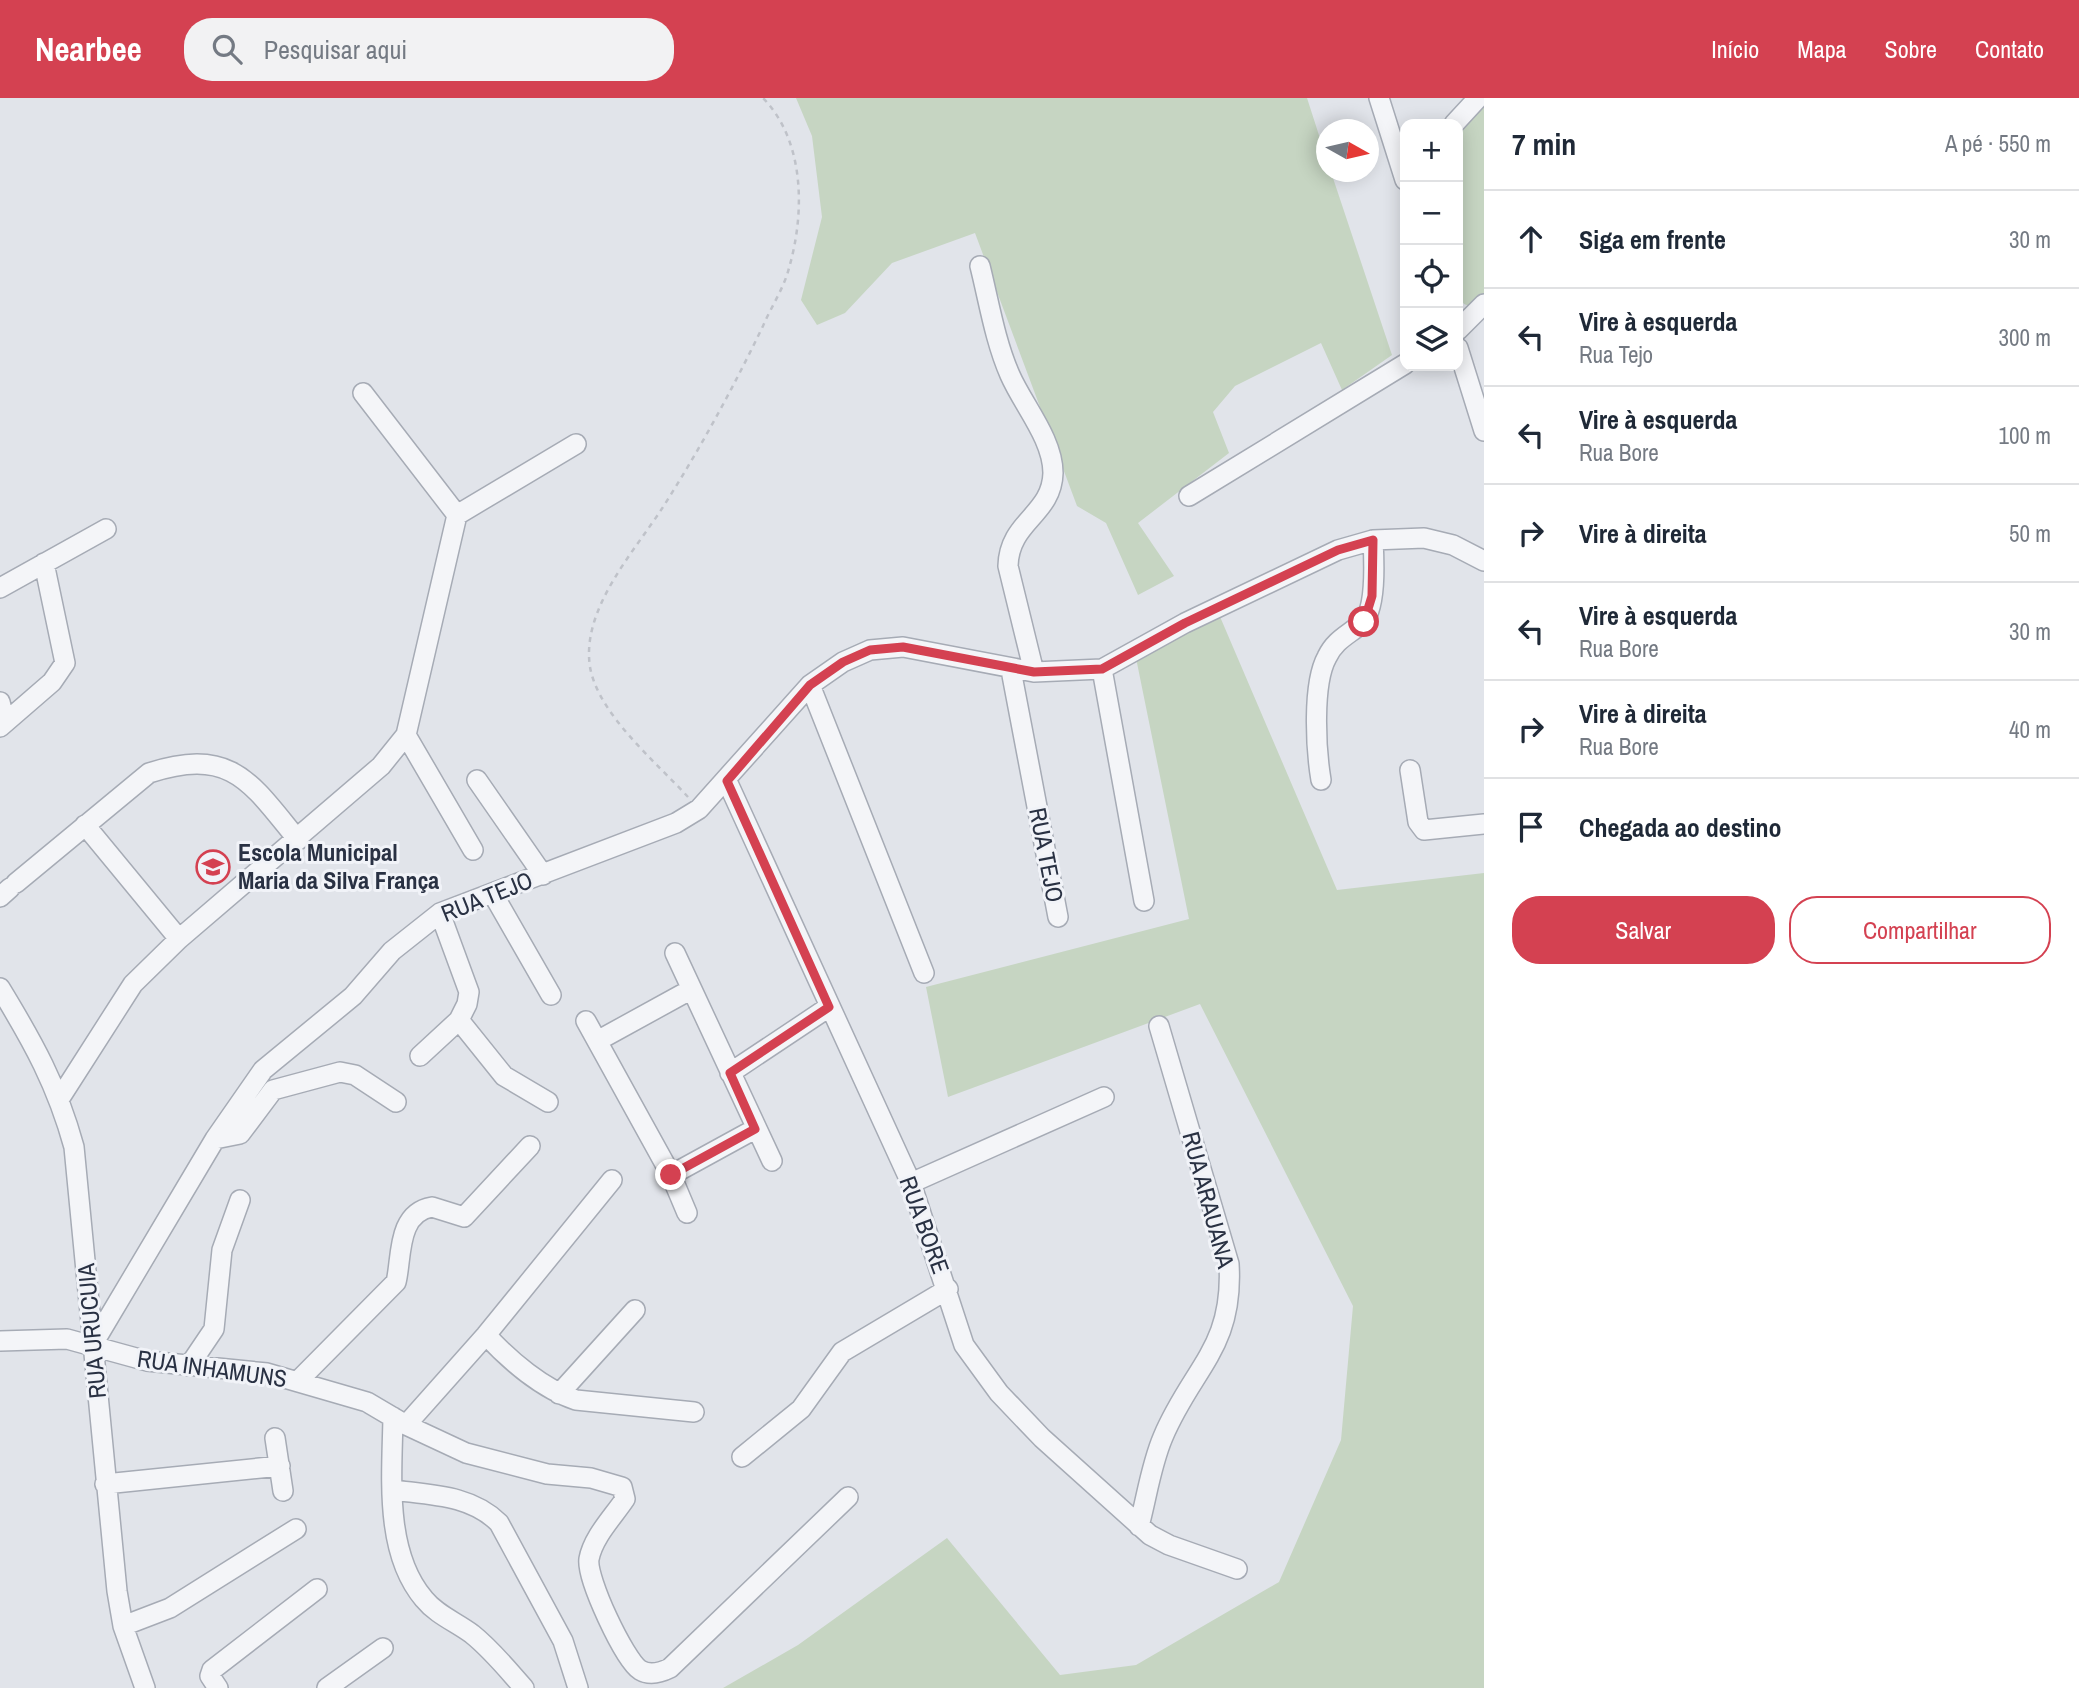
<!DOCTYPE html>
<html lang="pt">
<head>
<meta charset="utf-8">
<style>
	:root { --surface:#fff; --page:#f2f2f3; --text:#1f2937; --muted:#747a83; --line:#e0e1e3; --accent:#d44151 }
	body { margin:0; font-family:"Archivo Narrow",sans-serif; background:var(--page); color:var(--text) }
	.controls { position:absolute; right:21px; top:21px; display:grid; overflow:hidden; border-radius:14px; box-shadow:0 4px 18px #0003 }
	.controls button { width:63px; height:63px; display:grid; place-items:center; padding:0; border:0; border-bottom:2px solid var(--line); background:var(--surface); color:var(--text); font:35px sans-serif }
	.compass { position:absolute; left:1316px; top:21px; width:63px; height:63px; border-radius:50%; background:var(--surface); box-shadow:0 4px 18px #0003; rotate:98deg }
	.stop { position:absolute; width:21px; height:21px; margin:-16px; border:5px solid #d44151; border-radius:50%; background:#fff }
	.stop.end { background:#d44151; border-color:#fff; box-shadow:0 2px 7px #0008 }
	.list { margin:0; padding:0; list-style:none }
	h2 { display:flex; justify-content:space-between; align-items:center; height:91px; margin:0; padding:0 28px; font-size:30px }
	h2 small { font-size:23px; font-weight:400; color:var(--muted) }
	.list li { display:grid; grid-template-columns:46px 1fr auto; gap:21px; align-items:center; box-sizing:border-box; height:98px; padding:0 28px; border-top:2px solid var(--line) }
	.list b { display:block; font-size:26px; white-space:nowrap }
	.list p { margin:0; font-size:23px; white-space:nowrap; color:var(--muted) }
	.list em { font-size:23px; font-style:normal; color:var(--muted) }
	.actions { display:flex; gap:14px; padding:21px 28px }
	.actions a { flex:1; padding:16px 0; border:2px solid var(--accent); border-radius:28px; text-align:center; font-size:24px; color:var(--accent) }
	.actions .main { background:var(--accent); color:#fff }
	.icon { flex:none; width:38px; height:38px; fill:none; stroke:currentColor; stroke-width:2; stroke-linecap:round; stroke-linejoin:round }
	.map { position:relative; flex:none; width:1484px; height:1590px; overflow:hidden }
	header { display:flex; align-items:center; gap:42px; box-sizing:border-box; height:98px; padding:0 35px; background:var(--accent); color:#fff }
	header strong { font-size:33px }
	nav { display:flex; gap:38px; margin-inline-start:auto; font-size:24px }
	.search { width:490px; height:63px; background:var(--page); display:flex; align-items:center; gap:18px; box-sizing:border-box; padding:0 24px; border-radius:28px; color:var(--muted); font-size:26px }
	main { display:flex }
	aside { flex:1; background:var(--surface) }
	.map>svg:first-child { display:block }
</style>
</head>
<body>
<header>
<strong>Nearbee</strong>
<div class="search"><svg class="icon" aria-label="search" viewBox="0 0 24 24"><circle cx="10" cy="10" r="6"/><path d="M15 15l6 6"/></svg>Pesquisar aqui</div>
<nav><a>Início</a><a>Mapa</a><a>Sobre</a><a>Contato</a></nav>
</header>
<main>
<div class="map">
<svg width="1484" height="1590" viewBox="0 0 1484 1590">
	<rect width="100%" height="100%" fill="#e1e4ea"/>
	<!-- green -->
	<path fill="#c6d5c2" d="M796 0H1307L1326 59V74H1331L1392 257 1342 292 1321 245 1235 288 1213 314 1229 355 1138 425 1174 478 1138 497 1106 425 1077 408 975 135 892 165 845 215 817 227 801 202 822 119 812 38Z
		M1484 7V202L1472 209 1464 206 1458 198V35Z
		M1218 514 1337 792 1484 775V1590H723L798 1547 947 1440 1060 1577 1136 1567 1279 1484 1341 1342 1353 1208 1200 906 948 999 926 889 1189 821 1136 560Z"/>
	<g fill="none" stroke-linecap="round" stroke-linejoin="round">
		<defs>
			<path id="minor" d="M1379 0 1405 82
				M1454 26 1478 0
				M980 168C989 204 995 243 1010 277 1023 307 1053 341 1053 375 1052 417 1009 423 1008 468L1034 574
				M1458 232 1484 206
				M1458 250 1484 333
				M363 295 457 417
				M1189 398 1405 266
				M457 417 576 346
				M0 490 106 431
				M1102 571 1144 803
				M1011 572 1058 819
				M810 587 924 875
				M0 604 5 624
				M0 629 52 584 65 565 44 465
				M406 637 473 752
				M1410 672 1418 724 1424 732 1484 726
				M477 682 543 777
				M1321 682C1316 652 1312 586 1327 559 1335 542 1348 537 1361 526 1377 513 1374 461 1373 442
				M727 683 911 1085 964 1247 999 1295 1042 1340 1150 1437 1169 1447 1237 1471
				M85 727 179 841
				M16 785 149 675C232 648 251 685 298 742
				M493 796 551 897
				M0 799 10 790
				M440 815 469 894 467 906 459 922 504 978 548 1004
				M675 855 772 1063
				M0 890C33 944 57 987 74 1049L117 1493 123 1528 145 1590
				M586 923 671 1077 755 1031
				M599 942 690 892
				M420 958 459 922
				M730 975 829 909
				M60 1000 133 886 179 841 381 668 406 637 457 417
				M215 1041 240 1036 273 992 340 974 355 977 396 1004
				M671 1077 687 1115
				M911 1085 1104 999
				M486 1237C510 1263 543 1291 576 1302L694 1314
				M0 1243 67 1241 147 1263 267 1275 367 1304 406 1327 466 1355 547 1376 591 1380 622 1389 625 1401C613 1419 593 1439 589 1461 586 1480 624 1561 640 1572 650 1578 660 1575 670 1570L848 1399
				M93 1246 215 1041 263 972 353 898 392 853 440 815 676 725 699 711 810 587 843 564 870 552 903 549 1034 574 1102 571 1185 525 1338 452 1373 442 1424 440 1453 447 1484 463
				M189 1268 214 1231 222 1152 240 1102
				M298 1283 396 1184C402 1162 396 1115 432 1109L464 1119 530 1048
				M559 1296 635 1212
				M393 1319C392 1378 384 1454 424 1501 437 1517 456 1524 472 1536 492 1552 507 1571 524 1590
				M406 1327 486 1237 612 1082
				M275 1340 283 1393
				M742 1359 801 1311 842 1254 948 1191
				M105 1386 280 1368
				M393 1392C431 1397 471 1397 499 1425L563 1543 578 1590
				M1139 1428C1147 1398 1151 1367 1163 1339 1192 1270 1234 1250 1229 1166L1159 928
				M123 1528 170 1510 296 1431
				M218 1590 210 1578 212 1572 317 1491
				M327 1590 383 1550"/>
		</defs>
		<!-- minor casing -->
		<use href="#minor" stroke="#a6abb5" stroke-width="22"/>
		<!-- path -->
		<path stroke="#bfc2c9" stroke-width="2.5" stroke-dasharray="5 5" stroke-linecap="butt" d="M688 699C656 664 598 616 590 569 581 511 634 454 663 409 700 351 733 290 763 228 771 209 784 190 789 170 805 115 805 43 763 0"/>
		<!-- minor -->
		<use href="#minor" stroke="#f4f5f8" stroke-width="19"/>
	</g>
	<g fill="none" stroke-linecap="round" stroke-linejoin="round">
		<!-- route -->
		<path stroke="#d44151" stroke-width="9" d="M671 1077 755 1031 730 975 829 909 727 683 810 587 843 564 870 552 903 549 1034 574 1102 571 1185 525 1338 452 1373 442 1372 498 1364 524"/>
	</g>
	<!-- icons -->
	<defs>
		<symbol id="school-ring" viewBox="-11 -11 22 22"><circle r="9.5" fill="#f1f3f8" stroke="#d44151" stroke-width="1.5"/><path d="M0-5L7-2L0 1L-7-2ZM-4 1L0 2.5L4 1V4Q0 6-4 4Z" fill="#d44151"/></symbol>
	</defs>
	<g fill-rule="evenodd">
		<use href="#school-ring" x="194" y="750" width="38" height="38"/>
	</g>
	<g text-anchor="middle" stroke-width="6" stroke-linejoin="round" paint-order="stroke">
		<!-- poi labels -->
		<g font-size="24" font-weight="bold" fill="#293143" stroke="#f1f3f8" text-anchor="start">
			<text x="238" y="763">Escola Municipal<tspan x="238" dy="28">Maria da Silva França</tspan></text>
		</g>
		<!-- street labels -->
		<g font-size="24" fill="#293143" stroke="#f1f3f8">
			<text transform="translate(1046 757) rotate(79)" y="8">RUA TEJO</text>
			<text transform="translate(487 799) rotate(-22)" y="8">RUA TEJO</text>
			<text transform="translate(1208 1102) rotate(75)" y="8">RUA ARAUANA</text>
			<text transform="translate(924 1127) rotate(70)" y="8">RUA BORE</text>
			<text transform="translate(92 1233) rotate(-95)" y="8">RUA URUCUIA</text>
			<text transform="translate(212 1271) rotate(8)" y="8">RUA INHAMUNS</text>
		</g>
	</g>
</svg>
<div class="controls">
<button>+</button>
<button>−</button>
<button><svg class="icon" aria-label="locate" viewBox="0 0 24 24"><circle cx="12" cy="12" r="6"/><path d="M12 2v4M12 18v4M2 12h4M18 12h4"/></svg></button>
<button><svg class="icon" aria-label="layers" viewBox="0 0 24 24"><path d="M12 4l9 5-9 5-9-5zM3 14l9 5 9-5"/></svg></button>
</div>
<svg class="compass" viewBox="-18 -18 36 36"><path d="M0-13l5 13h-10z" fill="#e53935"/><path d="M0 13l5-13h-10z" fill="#747a83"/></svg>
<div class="stop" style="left:1364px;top:524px"></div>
<div class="stop end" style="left:671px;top:1077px"></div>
</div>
<aside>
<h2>7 min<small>A pé · 550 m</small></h2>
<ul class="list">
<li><svg class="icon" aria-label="ahead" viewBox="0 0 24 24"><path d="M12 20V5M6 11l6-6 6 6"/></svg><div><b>Siga em frente</b></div><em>30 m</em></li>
<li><svg class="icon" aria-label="left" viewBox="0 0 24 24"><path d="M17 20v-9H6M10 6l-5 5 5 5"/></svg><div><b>Vire à esquerda</b><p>Rua Tejo</p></div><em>300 m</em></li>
<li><svg class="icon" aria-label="left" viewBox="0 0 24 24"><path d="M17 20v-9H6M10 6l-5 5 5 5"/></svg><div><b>Vire à esquerda</b><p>Rua Bore</p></div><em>100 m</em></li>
<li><svg class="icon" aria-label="right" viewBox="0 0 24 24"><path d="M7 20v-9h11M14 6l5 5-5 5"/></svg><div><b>Vire à direita</b></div><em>50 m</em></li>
<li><svg class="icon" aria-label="left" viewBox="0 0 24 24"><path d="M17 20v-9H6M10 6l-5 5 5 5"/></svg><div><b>Vire à esquerda</b><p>Rua Bore</p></div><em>30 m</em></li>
<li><svg class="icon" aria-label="right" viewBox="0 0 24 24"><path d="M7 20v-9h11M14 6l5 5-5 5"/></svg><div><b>Vire à direita</b><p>Rua Bore</p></div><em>40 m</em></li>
<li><svg class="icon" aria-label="arrive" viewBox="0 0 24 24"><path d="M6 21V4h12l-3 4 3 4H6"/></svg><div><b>Chegada ao destino</b></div></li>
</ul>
<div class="actions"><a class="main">Salvar</a><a>Compartilhar</a></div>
</aside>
</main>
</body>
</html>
